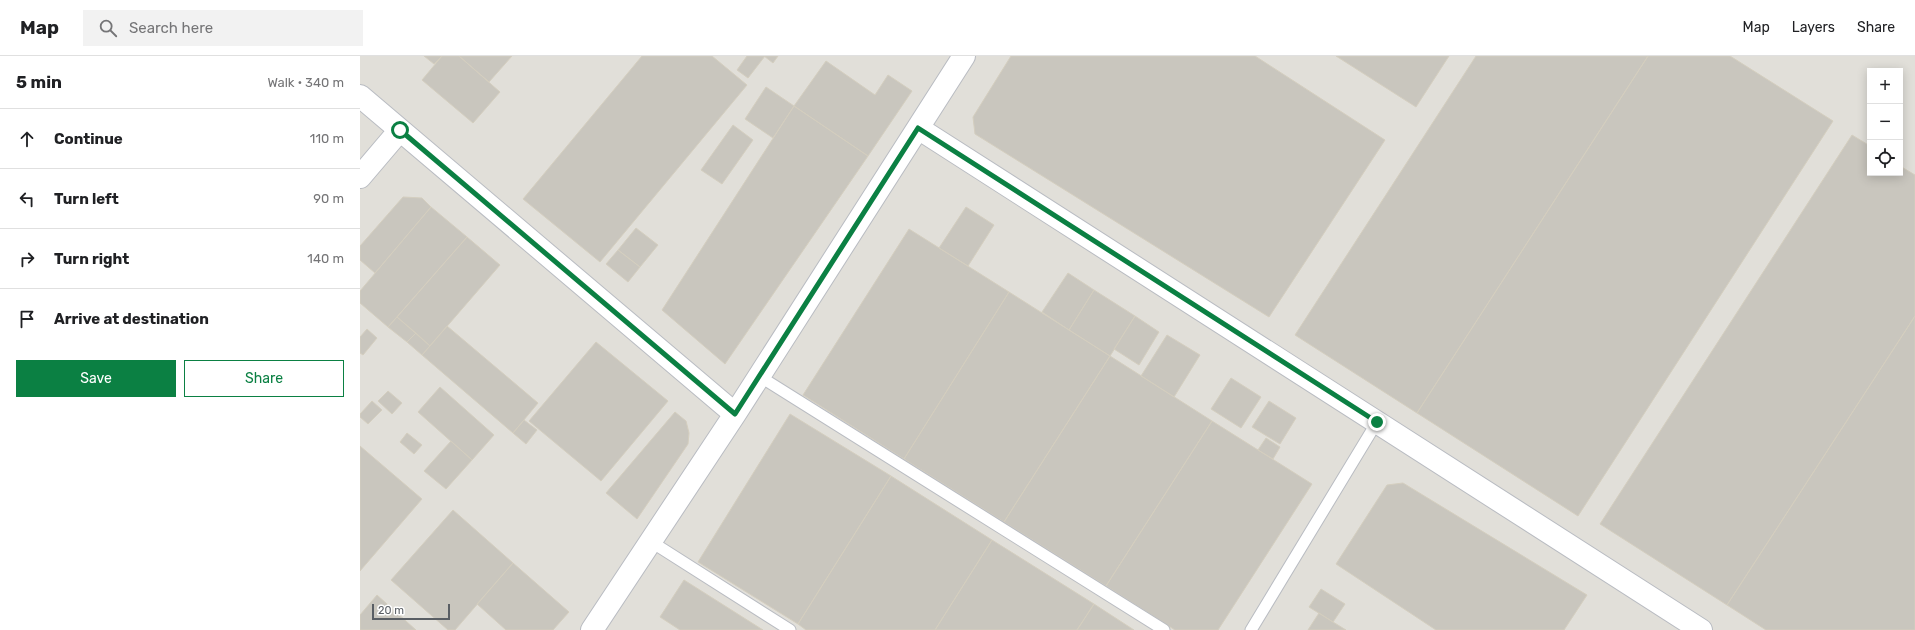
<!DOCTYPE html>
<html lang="en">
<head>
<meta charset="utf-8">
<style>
	:root { --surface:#fff; --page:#f2f2f2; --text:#202124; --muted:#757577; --line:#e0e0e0; --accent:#0b8043 }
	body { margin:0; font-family:Rubik,sans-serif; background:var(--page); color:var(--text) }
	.controls { position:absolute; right:12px; top:12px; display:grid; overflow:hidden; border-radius:0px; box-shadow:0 2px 10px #0003 }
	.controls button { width:36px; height:36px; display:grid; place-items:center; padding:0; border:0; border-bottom:1px solid var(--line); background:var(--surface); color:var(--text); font:20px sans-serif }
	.scale { position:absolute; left:12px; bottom:10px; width:78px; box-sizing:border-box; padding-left:4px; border:2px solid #595e64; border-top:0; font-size:11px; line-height:14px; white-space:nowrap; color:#595e64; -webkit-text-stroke:3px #fff; paint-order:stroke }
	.stop { position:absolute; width:12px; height:12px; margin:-9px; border:3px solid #0b8043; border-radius:50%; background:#fff }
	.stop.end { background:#0b8043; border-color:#fff; box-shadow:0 1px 4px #0008 }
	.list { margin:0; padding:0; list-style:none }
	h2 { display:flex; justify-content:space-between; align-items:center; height:52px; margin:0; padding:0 16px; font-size:17px }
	h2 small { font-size:13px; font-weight:400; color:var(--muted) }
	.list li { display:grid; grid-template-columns:26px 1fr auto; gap:12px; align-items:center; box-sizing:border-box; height:60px; padding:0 16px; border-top:1px solid var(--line) }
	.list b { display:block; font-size:15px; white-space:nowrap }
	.list em { font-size:13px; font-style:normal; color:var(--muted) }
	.actions { display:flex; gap:8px; padding:12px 16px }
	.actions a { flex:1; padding:9px 0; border:1px solid var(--accent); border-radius:0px; text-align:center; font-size:14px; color:var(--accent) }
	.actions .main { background:var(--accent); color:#fff }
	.icon { flex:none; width:22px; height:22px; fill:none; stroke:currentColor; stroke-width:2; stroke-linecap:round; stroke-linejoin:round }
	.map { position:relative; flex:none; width:1555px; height:574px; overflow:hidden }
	header { display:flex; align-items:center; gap:24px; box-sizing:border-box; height:56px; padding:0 20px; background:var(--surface); border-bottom:1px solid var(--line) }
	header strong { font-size:19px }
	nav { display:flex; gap:22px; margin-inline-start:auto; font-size:14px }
	.search { width:280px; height:36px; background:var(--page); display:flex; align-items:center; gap:10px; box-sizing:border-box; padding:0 14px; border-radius:0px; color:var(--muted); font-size:15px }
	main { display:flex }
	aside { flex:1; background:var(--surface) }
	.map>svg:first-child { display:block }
</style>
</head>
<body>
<header>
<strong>Map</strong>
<div class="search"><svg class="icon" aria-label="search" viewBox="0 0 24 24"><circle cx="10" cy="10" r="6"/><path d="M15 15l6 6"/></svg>Search here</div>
<nav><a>Map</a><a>Layers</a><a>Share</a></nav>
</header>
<main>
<aside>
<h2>5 min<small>Walk · 340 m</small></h2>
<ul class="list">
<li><svg class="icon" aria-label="ahead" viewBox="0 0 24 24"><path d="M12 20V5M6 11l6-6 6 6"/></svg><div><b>Continue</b></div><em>110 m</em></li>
<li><svg class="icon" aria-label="left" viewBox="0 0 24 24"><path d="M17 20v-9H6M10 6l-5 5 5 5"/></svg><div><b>Turn left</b></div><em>90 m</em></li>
<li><svg class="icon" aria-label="right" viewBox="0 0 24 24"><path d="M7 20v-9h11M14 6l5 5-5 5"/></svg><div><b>Turn right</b></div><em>140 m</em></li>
<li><svg class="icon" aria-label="arrive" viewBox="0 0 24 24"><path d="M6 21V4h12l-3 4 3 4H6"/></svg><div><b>Arrive at destination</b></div></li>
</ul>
<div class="actions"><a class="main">Save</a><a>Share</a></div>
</aside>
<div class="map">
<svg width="1555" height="574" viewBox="0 0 1555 574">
	<rect width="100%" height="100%" fill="#eeece1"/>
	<!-- industrial -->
	<path fill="#e1dfd9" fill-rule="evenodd" d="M0 0H1555V574H0ZM1510 15H1540V117H1510Z"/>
	<!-- building -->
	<path fill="#c9c6be" stroke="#d4cebf" d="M64 0H82L74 8Z
		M82 0H99L140 36 113 67 62 24Z
		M99 0H152L129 26Z
		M282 0H352L387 29 240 206 163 143Z
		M387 0H405L388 22 377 14Z
		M404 0H418L413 7Z
		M651 0H895L1025 84 909 261 615 78 613 61Z
		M976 0H1089L1056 51Z
		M1116 0H1288L1057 357 935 279Z
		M1288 0H1370L1473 65 1218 460 1057 357Z
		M466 5 515 39 528 19 552 35 508 100 434 50Z
		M406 31 434 50 413 82 385 63Z
		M434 50 508 100 365 308 302 254Z
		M373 69 393 84 362 128 341 114Z
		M1492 79 1510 90V117H1540V110L1555 119V260L1367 549 1240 468Z
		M43 141 62 142 71 151 15 217 0 204V190Z
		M71 151 107 181 28 271 0 247V235Z
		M606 151 634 169 608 210 579 192Z
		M276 172 298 189 280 211 258 194Z
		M549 173 649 236 544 403 443 339Z
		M107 181 140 209 70 290 37 261Z
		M258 194 280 211 268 226 246 208Z
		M708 217 734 234 709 274 682 256Z
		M734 234 775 260 750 300 709 274Z
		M649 236 750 300 644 466 544 403Z
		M775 260 799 276 779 309 754 293Z
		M1555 260V574H1406L1367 549Z
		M37 261 56 277 47 286 28 271Z
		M87 270 178 347 153 377 62 299Z
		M7 273 17 282 3 299 0 297V281Z
		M56 277 70 290 62 299 47 286Z
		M807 279 840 299 814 341 781 320Z
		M236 286 308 345 241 425 169 365Z
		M750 300 852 365 746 530 644 466Z
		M871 322 901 341 881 372 851 353Z
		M80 331 134 379 112 404 58 356Z
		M28 335 42 347 32 358 18 345Z
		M12 345 22 354 8 368 0 361V358Z
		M909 345 936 362 920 388 892 371Z
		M315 356 326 365 329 377 328 388 277 463 246 437Z
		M430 358 531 420 438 568 338 506Z
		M164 364 177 374 166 388 153 377Z
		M852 365 952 428 858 574H815L746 530Z
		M47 377 62 389 54 398 40 386Z
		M906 382 920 391 913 403 898 394Z
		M91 385 112 404 86 433 64 415Z
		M0 390 62 443 0 515Z
		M531 420 632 484 575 574H446L438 568Z
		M1043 427 1227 539 1204 574H1076L976 508 1027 429Z
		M93 454 153 507 95 574H88L31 524Z
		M632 484 734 548 717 574H575Z
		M153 507 209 556 193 574H146L117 548Z
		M324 524 403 574H320L300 561Z
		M961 533 985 548 973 566 949 551Z
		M17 539 56 574H0V559Z
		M734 548 774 574H717Z
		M959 557 973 566 986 574H948Z"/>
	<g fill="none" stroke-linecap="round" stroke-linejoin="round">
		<defs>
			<path id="lane" d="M399 320 804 574
				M290 485 430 574
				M891 574 1017 366"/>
			<path id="street" d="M0 40 375 358
				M558 72 1341 574
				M0 121 40 74
				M232 574 375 358 604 0"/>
		</defs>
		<!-- lane casing -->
		<use href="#lane" stroke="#b9bcc2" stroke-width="13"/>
		<!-- street casing -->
		<use href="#street" stroke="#b9bcc2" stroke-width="24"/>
		<!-- lane -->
		<use href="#lane" stroke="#fff" stroke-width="11"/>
		<!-- street -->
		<use href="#street" stroke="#fff" stroke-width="22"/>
	</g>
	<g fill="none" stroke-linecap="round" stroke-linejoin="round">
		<!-- route -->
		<path stroke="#0b8043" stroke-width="5" d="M40 74 375 358 558 72 1017 366"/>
	</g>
</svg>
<div class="controls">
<button>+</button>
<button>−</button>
<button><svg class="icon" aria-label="locate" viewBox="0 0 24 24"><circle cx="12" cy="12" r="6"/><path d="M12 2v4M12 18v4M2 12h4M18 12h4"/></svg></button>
</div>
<div class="scale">20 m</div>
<div class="stop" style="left:40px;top:74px"></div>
<div class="stop end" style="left:1017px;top:366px"></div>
</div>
</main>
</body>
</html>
